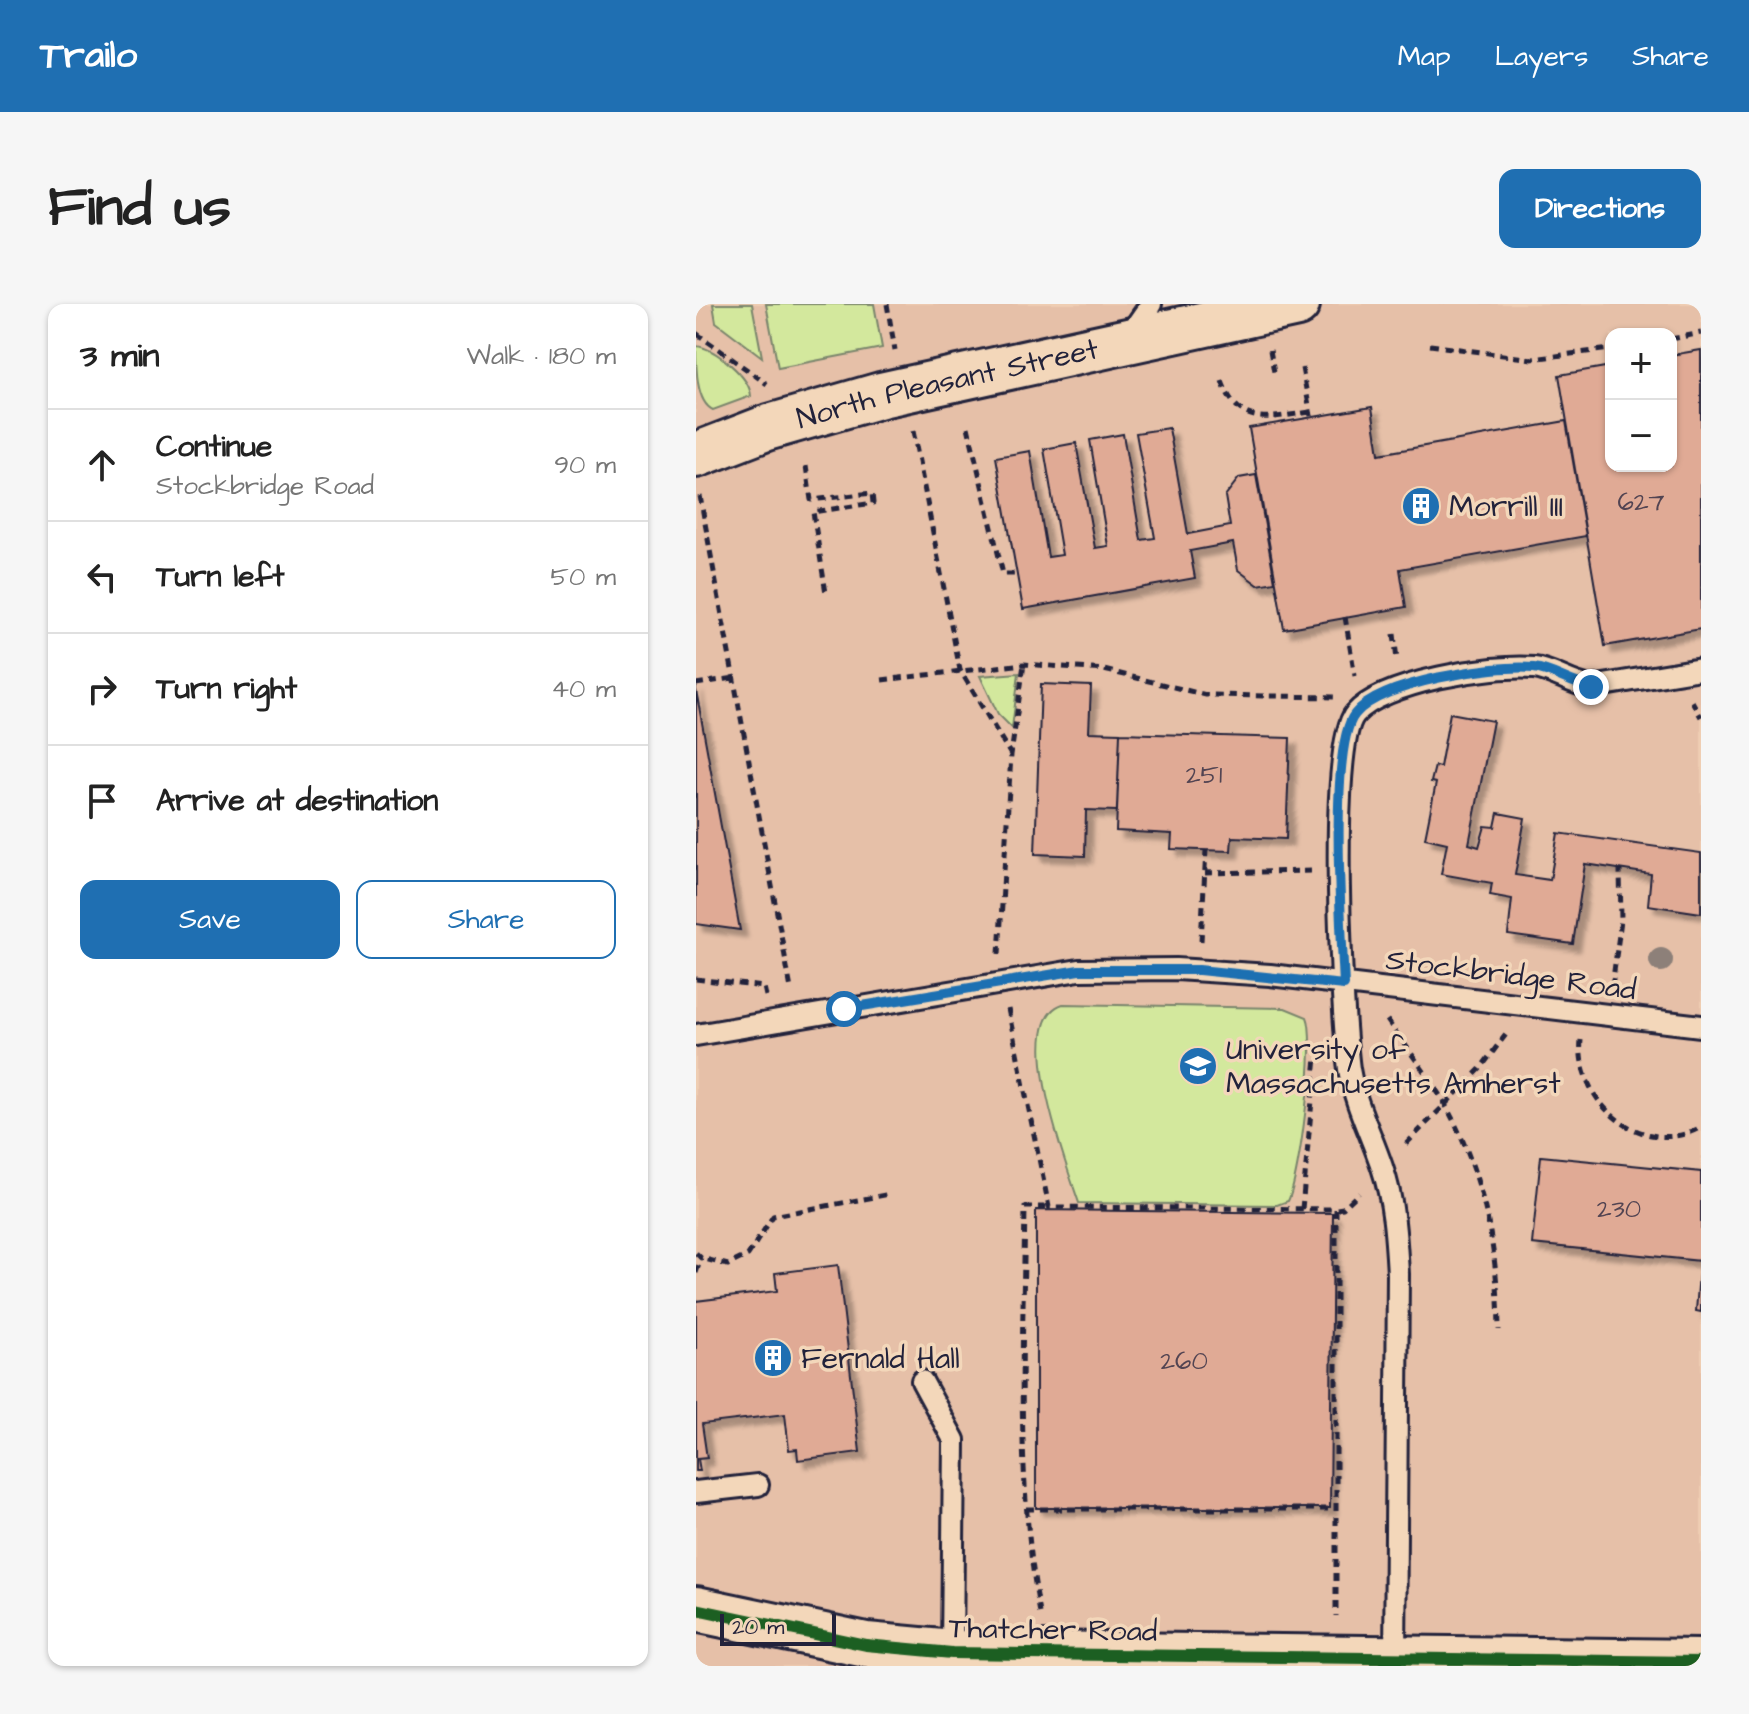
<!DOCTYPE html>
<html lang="en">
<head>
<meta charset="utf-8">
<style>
	:root { --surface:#fff; --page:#f6f6f6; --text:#222; --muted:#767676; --line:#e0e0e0; --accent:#1f6fb2 }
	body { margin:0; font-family:"Architects Daughter",sans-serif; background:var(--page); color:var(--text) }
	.controls { position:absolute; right:24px; top:24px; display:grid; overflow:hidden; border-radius:16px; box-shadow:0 2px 6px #0004 }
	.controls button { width:72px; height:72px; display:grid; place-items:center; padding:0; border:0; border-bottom:2px solid var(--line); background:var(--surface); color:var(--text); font:40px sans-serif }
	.scale { position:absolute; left:24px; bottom:20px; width:116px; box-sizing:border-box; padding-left:8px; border:4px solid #22223b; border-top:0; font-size:22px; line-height:28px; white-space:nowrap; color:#22223b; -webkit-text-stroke:6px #f3d7ba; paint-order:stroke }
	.stop { position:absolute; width:24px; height:24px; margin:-18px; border:6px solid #1f6fb2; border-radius:50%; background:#fff }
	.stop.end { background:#1f6fb2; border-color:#fff; box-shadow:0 2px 8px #0008 }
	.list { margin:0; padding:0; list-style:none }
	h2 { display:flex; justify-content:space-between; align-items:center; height:104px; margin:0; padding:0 32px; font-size:34px }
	h2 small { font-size:26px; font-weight:400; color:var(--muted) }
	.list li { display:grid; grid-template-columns:52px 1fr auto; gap:24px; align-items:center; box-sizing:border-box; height:112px; padding:0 32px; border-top:2px solid var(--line) }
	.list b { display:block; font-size:30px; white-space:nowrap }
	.list p { margin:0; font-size:26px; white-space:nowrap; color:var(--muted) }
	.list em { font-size:26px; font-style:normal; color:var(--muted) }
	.actions { display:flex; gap:16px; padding:24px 32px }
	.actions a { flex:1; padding:18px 0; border:2px solid var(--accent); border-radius:16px; text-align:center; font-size:28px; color:var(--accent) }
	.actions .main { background:var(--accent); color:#fff }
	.icon { flex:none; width:44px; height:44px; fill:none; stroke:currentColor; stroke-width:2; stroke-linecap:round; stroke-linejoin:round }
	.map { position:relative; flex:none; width:1005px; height:1362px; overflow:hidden; border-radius:16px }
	header { display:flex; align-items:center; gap:48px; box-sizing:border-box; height:112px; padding:0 40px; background:var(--accent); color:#fff }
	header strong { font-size:38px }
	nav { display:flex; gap:44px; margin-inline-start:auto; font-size:28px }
	.intro { display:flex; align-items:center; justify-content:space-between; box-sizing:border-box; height:192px; padding:0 48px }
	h1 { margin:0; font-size:56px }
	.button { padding:20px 36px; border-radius:16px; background:var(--accent); color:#fff; font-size:28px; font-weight:700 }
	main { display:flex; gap:48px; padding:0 48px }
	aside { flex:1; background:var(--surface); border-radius:16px; box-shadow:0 2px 6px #0004 }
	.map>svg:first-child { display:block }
</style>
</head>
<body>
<header>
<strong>Trailo</strong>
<nav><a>Map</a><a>Layers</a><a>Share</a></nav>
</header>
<div class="intro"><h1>Find us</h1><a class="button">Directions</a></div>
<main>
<aside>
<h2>3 min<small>Walk · 180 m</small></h2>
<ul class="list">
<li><svg class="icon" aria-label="ahead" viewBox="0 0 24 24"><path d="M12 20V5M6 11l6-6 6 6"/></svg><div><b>Continue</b><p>Stockbridge Road</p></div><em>90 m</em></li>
<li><svg class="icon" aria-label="left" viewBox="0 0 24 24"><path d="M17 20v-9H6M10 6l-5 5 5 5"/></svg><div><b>Turn left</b></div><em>50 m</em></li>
<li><svg class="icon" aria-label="right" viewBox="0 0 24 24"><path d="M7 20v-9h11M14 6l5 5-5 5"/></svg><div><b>Turn right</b></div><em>40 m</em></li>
<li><svg class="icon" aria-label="arrive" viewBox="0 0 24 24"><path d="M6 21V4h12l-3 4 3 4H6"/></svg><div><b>Arrive at destination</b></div></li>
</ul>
<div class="actions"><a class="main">Save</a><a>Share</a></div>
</aside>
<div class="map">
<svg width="1005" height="1362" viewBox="0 0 1005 1362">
	<defs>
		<filter id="shadow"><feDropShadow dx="7" dy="7" stdDeviation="2" flood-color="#0004"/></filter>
	</defs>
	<rect width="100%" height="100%" fill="#efceb3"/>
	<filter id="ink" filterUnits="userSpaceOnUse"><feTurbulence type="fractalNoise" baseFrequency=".0125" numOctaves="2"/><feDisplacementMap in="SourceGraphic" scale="16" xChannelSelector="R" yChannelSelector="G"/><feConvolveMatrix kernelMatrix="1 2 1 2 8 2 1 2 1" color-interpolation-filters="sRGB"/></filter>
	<g filter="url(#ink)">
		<!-- built -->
		<path fill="#e6c0a8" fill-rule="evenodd" d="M0 0H1005V1362H0ZM915 30H975V162H915Z"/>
		<!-- green -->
		<path fill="#d3e89d" stroke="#7a856c" stroke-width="2" d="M17 0H56L66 53 20 18Z
			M70 0H178L186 44 82 64Z
			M0 42C19 44 54 73 55 92L17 106C0 98 0 64 0 42Z
			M323 369 316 424 302 410 284 372Z
			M367 700 589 704 611 713C621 735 604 873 592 897L581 901 383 899C371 863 315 716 367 700Z"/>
		<!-- building -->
		<path fill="#e0aa95" stroke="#22223b" stroke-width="2" filter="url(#shadow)" d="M1005 46V325L909 342 863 71 915 62V162H975V51Z
			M676 103 683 150 870 117 890 232 704 265 710 303 588 325 553 124Z
			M473 124 492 230 534 222 529 192 543 174 560 171 579 278 562 281 542 266 537 239 494 247 499 274 327 305 300 153 334 147 352 253 366 251 348 145 380 139 399 244 412 242 394 136 427 130 445 236 459 234 440 129Z
			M345 380 395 382 393 428 424 429 421 507 390 506 389 552 339 550Z
			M0 381V386L44 626 0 620Z
			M754 409 797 417 773 540 783 543 789 522 799 523 802 509 829 514 819 571 854 576 862 529 1005 549V609L952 601 955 570 889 560 877 640 812 631 816 595 794 591 796 579 745 570 751 539 729 534 740 479 735 478 739 462 744 463Z
			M424 429 594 434 590 535 536 533 535 547 475 545 476 530 420 527Z
			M845 852 1005 868V1008L1000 1007 1004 957 836 940Z
			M340 906 637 909 634 1204H340Z
			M142 961 164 1148 102 1156 101 1145 93 1146 89 1110 6 1120 11 1154 2 1155 4 1167H0V997L81 987 79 969Z"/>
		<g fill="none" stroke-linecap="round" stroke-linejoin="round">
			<defs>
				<path id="lane" d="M432 33 455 0
					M0 731 383 666 480 665 574 671 1005 722
					M226 1077 258 1136 256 1349
					M0 1188 62 1181
					M699 1356 702 970C700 934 698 898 686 863 675 830 659 800 653 765 646 713 631 442 659 410 686 378 797 360 838 364 857 366 874 380 895 383L1005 365"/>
				<g id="secondary">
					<path id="s1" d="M0 151 70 124 185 91 601 0"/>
					<path d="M0 1305 170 1341 256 1349 1005 1358"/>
				</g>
			</defs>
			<!-- lane casing -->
			<use href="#lane" stroke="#22223b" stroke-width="26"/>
			<!-- secondary casing -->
			<use href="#secondary" stroke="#22223b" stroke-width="50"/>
			<!-- path -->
			<path stroke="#22223b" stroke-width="5" stroke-dasharray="8 6" stroke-linecap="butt" d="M191 0 199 46
				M0 29 71 80
				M975 35 1005 29
				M734 41 836 55 915 45
				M574 46 578 68
				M606 64 615 112
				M526 77C543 124 572 114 614 108
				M272 123 307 270H320
				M217 127 264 366 315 451
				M110 162 115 196 176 189 177 199 117 208 130 289
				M4 192 95 685
				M649 313 659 372
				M698 330 701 356
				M186 376 328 360 408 366 510 391 638 393
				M0 380 38 374
				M996 397 1005 413
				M509 569 617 567
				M505 637 510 546
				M303 650 315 451 328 360
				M0 675 68 683 70 692
				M916 682 925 616 924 566
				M312 705 353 903 640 905 647 904 663 889
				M691 716C711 744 733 772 750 802 788 872 802 947 803 1026
				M885 736C879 798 947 856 1005 823
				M710 840 784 765 811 729
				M606 905 620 753
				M640 905V1312
				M0 949 5 954 32 961 52 951 77 912 194 890
				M0 969 5 954
				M330 1205H638
				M344 1309C319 1176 327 1037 329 903H353"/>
			<!-- lane -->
			<use href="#lane" stroke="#f3d7ba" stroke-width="20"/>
			<!-- secondary -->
			<use href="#secondary" stroke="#f3d7ba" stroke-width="44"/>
			<defs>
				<path id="cycleway" d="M0 1305 170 1341 256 1349 1005 1358"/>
			</defs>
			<!-- cycleway casing -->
			<use href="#cycleway" stroke="#f3d7ba" stroke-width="17"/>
			<!-- cycleway -->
			<use href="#cycleway" stroke="#1b5e20" stroke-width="12"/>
		</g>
		<!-- trees -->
		<circle fill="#8d8079" cx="965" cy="656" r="12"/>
	</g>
	<g fill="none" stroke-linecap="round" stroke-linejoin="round" filter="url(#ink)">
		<!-- route -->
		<path stroke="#1f6fb2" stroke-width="10" d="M148 705 383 666H503L648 681C646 633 632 442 659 410 685 378 797 360 838 364 857 366 874 380 895 383"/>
	</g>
	<!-- icons -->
	<defs>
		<symbol id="building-disc" viewBox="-11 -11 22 22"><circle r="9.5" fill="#1f6fb2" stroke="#f3d7ba"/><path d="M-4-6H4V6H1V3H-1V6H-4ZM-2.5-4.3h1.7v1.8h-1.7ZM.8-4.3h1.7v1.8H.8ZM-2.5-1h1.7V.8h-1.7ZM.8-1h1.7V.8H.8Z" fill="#fff"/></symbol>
		<symbol id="university-disc" viewBox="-11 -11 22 22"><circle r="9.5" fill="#1f6fb2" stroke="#f3d7ba"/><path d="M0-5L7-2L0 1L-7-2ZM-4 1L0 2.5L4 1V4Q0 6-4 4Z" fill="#fff"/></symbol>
	</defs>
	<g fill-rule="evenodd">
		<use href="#building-disc" x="703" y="180" width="44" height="44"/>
		<use href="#university-disc" x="480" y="740" width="44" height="44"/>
		<use href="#building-disc" x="55" y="1032" width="44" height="44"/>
	</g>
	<g text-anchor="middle" stroke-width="7" stroke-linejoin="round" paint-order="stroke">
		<!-- number labels -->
		<g font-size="26" fill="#524452">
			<text x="945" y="206">627</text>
			<text x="508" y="479">251</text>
			<text x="923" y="913">230</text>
			<text x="488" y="1065">260</text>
		</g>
		<!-- street labels -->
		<g font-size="30" fill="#22223b" stroke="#f3d7ba">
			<text dy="10" stroke="none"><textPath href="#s1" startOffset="262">North Pleasant Street</textPath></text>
			<text transform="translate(815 670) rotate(7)" y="10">Stockbridge Road</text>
			<text transform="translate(357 1325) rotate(1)" y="10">Thatcher Road</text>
		</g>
		<!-- poi labels -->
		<g font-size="30" fill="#22223b" stroke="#f3d7ba" text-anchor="start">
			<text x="753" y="212">Morrill III</text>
			<text x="530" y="755">University of<tspan x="530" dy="34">Massachusetts Amherst</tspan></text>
			<text x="105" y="1064">Fernald Hall</text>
		</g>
	</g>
</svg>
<div class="controls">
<button>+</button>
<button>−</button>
</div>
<div class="scale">20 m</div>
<div class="stop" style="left:148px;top:705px"></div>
<div class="stop end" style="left:895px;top:383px"></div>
</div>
</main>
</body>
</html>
